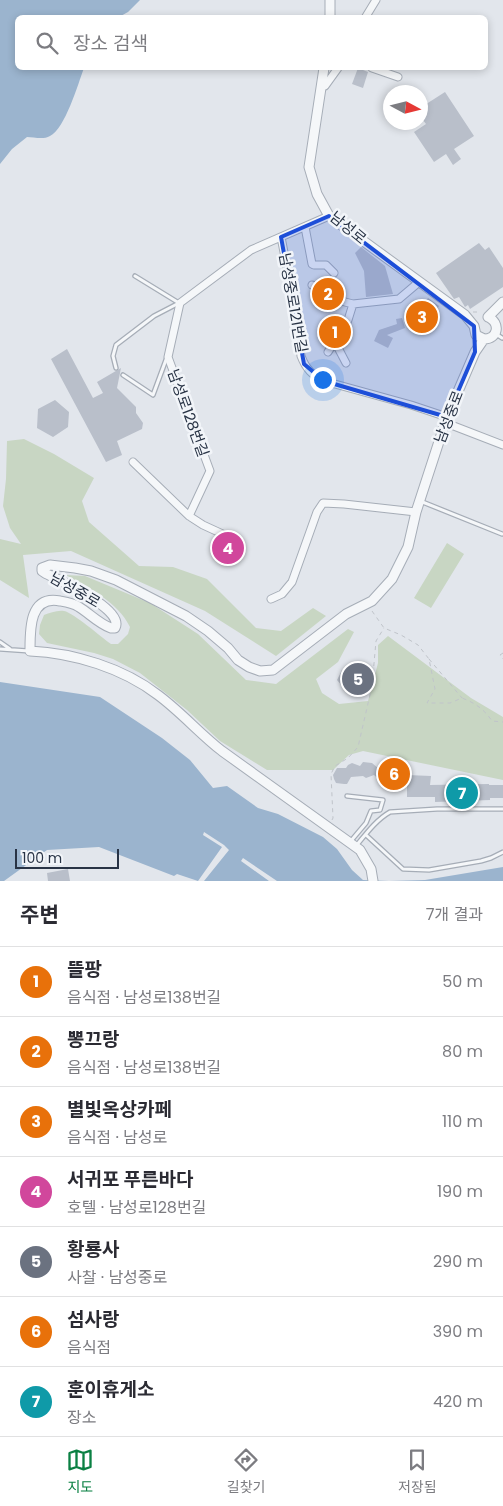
<!DOCTYPE html>
<html lang="ko">
<head>
<meta charset="utf-8">
<style>
	:root { --surface:#fff; --page:#f7f7f7; --text:#2b2b33; --muted:#7c7c81; --line:#e1e1e2; --accent:#0b8043 }
	body { margin:0; font-family:Poppins,"Noto Sans KR",sans-serif; background:var(--page); color:var(--text) }
	.compass { position:absolute; left:383px; top:85px; width:45px; height:45px; border-radius:50%; background:var(--surface); box-shadow:0 2px 8px #0003; rotate:97deg }
	.scale { position:absolute; left:15px; bottom:12px; width:104px; box-sizing:border-box; padding-left:5px; border:2px solid #283345; border-top:0; font-size:14px; line-height:18px; white-space:nowrap; color:#283345; -webkit-text-stroke:4px #f2f5f9; paint-order:stroke }
	.you { position:absolute; left:322px; top:379px; width:18px; height:18px; margin:-12px; border:4px solid #fff; border-radius:50%; background:#1a73e8; box-shadow:0 0 0 8px #1a73e833 }
	.badge { display:grid; place-items:center; width:32px; height:32px; border-radius:50%; background:var(--accent); color:#fff; font-size:16px; font-weight:700 }
	.pin { position:absolute; translate:-50% -50%; border:2px solid #fff; box-shadow:0 1px 5px #0006 }
	.list { margin:0; padding:0; list-style:none }
	h2 { display:flex; justify-content:space-between; align-items:center; height:65px; margin:0; padding:0 20px; font-size:21px }
	h2 small { font-size:16px; font-weight:400; color:var(--muted) }
	.list li { display:grid; grid-template-columns:32px 1fr auto; gap:15px; align-items:center; box-sizing:border-box; height:70px; padding:0 20px; border-top:1px solid var(--line) }
	.list b { display:block; font-size:19px; white-space:nowrap }
	.list p { margin:0; font-size:16px; white-space:nowrap; color:var(--muted) }
	.list em { font-size:16px; font-style:normal; color:var(--muted) }
	.icon { flex:none; width:28px; height:28px; fill:none; stroke:currentColor; stroke-width:2; stroke-linecap:round; stroke-linejoin:round }
	.map { position:relative; flex:none; width:503px; height:881px; overflow:hidden }
	.search { position:absolute; background:var(--surface); box-shadow:0 2px 8px #0003; left:15px; right:15px; top:15px; height:55px; display:flex; align-items:center; gap:12px; box-sizing:border-box; padding:0 18px; border-radius:8px; color:var(--muted); font-size:19px }
	.sheet { height:555px; background:var(--surface) }
	nav { display:flex; justify-content:space-around; align-items:center; box-sizing:border-box; height:70px; border-top:1px solid var(--line); background:var(--surface); font-size:14px; color:var(--muted) }
	nav a { display:grid; justify-items:center; gap:2px }
	nav .on { color:var(--accent) }
	.map>svg:first-child { display:block }
</style>
</head>
<body>
<div class="map">
<svg width="503" height="881" viewBox="0 0 503 881">
	<rect width="100%" height="100%" fill="#e2e6ec"/>
	<!-- green -->
	<path fill="#c8d6c3" d="M24 439 54 454 94 478 82 501 89 522 139 566 173 567 207 579 256 628 281 631 313 608 326 616 276 656 205 611 71 551 23 555 29 598 0 580V539L21 544 10 528 3 506 6 479 7 441Z
		M447 543 464 554 431 608 414 598Z
		M66 575 85 576 150 603 198 634 246 680 276 684 348 629 354 632 338 662 316 679 322 693 339 704 368 701 378 663V645L388 636 471 698 503 717V780L363 751 349 755 333 770H267L220 741 187 710 140 673 113 659 94 653 47 643 39 634 40 625 44 615C50 613 57 610 64 611 74 613 101 637 111 644H118L128 634 130 627C118 602 89 588 66 575Z"/>
	<!-- water -->
	<path fill="#9bb4ce" d="M0 0H140L128 12 119 17 18 18V68H84C78 84 65 129 50 136 43 140 34 137 27 137L12 149 0 164Z
		M0 682 100 697 162 738 190 760 213 788 227 786 258 808 278 814 323 837 337 849 352 870 363 880 389 881 425 880 503 867V881H277L243 858 241 861 269 881H204L229 850 224 845 204 832 203 835 222 847 198 881 177 874 174 876 99 847 47 850 4 881H0Z"/>
	<!-- building -->
	<path fill="#b9bfca" d="M358 68 368 72 363 88 352 84Z
		M445 92 474 136 454 149 461 159 453 165 446 154 434 162 414 132 426 124 420 116V108Z
		M479 243 485 250 489 247 503 268V287L470 309 468 305 465 307 459 297 454 299 436 273Z
		M361 247 385 266 393 294 366 297 364 271 355 253Z
		M428 298 439 306 433 315 422 307Z
		M402 318 405 328 387 335 393 338 388 348 374 341 379 330 397 324 396 319Z
		M67 349 93 398 103 393 97 382 121 368 117 388 136 407V413L143 423 142 429 117 441 122 455 106 462 51 359Z
		M55 400 69 412 68 427 53 437 37 428 38 409Z
		M222 542 225 544 226 542 237 547 233 557 218 551Z
		M342 670H355L367 674 369 690 365 693 347 692 337 680Z
		M363 762 372 763 378 768 383 765 391 769 399 767 404 771V778L397 780 392 775 389 780 382 782 374 775 366 778 363 776 351 777 347 784H344L336 783 334 779 333 775 337 768H346L348 765 352 763 360 766Z
		M407 775 431 776 430 785 489 784V785H503V798H490V800L435 802V797H407Z
		M68 869 70 881H48L47 873Z"/>
	<g fill="none" stroke-linecap="round" stroke-linejoin="round">
		<defs>
			<path id="service" d="M135 276 179 303
				M496 334 502 338
				M116 368 113 356 116 345 154 316 179 303
				M123 375 153 395 167 357
				M420 501 502 534
				M0 642 10 649
				M0 649 29 651
				M347 796 383 800 380 810 371 811 366 823 350 842
				M366 835 403 869 429 870 481 861 491 858 503 852
				M356 846C366 834 376 820 390 812L437 809H503"/>
			<path id="minor" d="M365 18 376 0
				M372 68 398 77
				M321 86H325L338 68
				M305 227 312 264 314 265H326L334 273
				M281 237 293 298 301 356C306 369 312 375 324 381L411 405 447 417
				M312 285 327 291 345 302 353 304 399 299 419 282
				M335 342 346 363
				M328 352 348 320 353 304
				M446 423 503 445
				M133 462 189 516
				M240 542 203 525 189 516 210 471 168 357 180 303 251 250 329 216
				M271 599 282 594 292 582 317 512 323 503 344 504 416 512"/>
			<path id="tertiary" d="M330 0V18
				M324 68 309 167 317 194 329 216 465 315 474 326 476 335 484 339
				M488 317 503 302
				M373 881 371 869 360 850 222 751C200 734 181 712 158 695 123 668 74 653 30 651 30 630 29 595 60 601 66 602 73 603 79 607 89 613 99 624 111 628H115C125 609 58 580 45 573L42 571V568L50 565 75 568 91 571 116 580 186 616 208 631 228 648 238 660 249 667 260 671 273 670 346 614 372 601 392 579 408 547 416 512 447 417 475 352 484 339C498 339 501 323 488 317"/>
		</defs>
		<!-- service casing -->
		<use href="#service" stroke="#a6adb7" stroke-width="5.5"/>
		<!-- minor casing -->
		<use href="#minor" stroke="#a6adb7" stroke-width="9"/>
		<!-- tertiary casing -->
		<use href="#tertiary" stroke="#a6adb7" stroke-width="11"/>
		<!-- path -->
		<path stroke="#c0c4ca" stroke-width="1" stroke-dasharray="4 4" stroke-linecap="butt" d="M473 312H481
			M372 611 384 628 401 635 418 645 429 659 435 689 427 703H450L462 698C475 703 484 709 492 721L503 722
			M503 653 500 655 503 659
			M429 659 462 698
			M332 820 333 818 331 774 335 766 348 758 358 747 372 686 376 641 384 628"/>
		<!-- service -->
		<use href="#service" stroke="#f5f7f9" stroke-width="3"/>
		<!-- minor -->
		<use href="#minor" stroke="#f5f7f9" stroke-width="7"/>
		<!-- tertiary -->
		<use href="#tertiary" stroke="#f5f7f9" stroke-width="9"/>
	</g>
	<!-- marked area -->
	<path fill="#1d4ed8" fill-opacity="0.2" stroke="#1d4ed8" stroke-width="4" stroke-linejoin="round" d="M329 216 474 326 475 352 447 417 324 381 304 364 281 237Z"/>
	<g text-anchor="middle" stroke-width="5" stroke-linejoin="round" paint-order="stroke">
		<!-- street labels -->
		<g font-size="15" fill="#283345" stroke="#f2f5f9">
			<text transform="translate(348 228) rotate(39)" y="5">남성로</text>
			<text transform="translate(293 303) rotate(80)" y="5">남성중로121번길</text>
			<text transform="translate(188 413) rotate(70)" y="5">남성로128번길</text>
			<text transform="translate(449 417) rotate(-69)" y="5">남성중로</text>
			<text transform="translate(75 590) rotate(30)" y="5">남성중로</text>
		</g>
	</g>
</svg>
<svg class="compass" viewBox="-18 -18 36 36"><path d="M0-13l5 13h-10z" fill="#e53935"/><path d="M0 13l5-13h-10z" fill="#7c7c81"/></svg>
<div class="scale">100 m</div>
<div class="you"></div>
<div class="pin badge" style="left:335px;top:332px;background:#e8710a">1</div>
<div class="pin badge" style="left:328px;top:294px;background:#e8710a">2</div>
<div class="pin badge" style="left:422px;top:317px;background:#e8710a">3</div>
<div class="pin badge" style="left:228px;top:548px;background:#d1479c">4</div>
<div class="pin badge" style="left:358px;top:679px;background:#6b7280">5</div>
<div class="pin badge" style="left:394px;top:774px;background:#e8710a">6</div>
<div class="pin badge" style="left:462px;top:793px;background:#0f9aa8">7</div>
<div class="search"><svg class="icon" aria-label="search" viewBox="0 0 24 24"><circle cx="10" cy="10" r="6"/><path d="M15 15l6 6"/></svg>장소 검색</div>
</div>
<section class="sheet">
<h2>주변<small>7개 결과</small></h2>
<ul class="list">
<li><span class="badge" style="background:#e8710a">1</span><div><b>뜰팡</b><p>음식점 · 남성로138번길</p></div><em>50 m</em></li>
<li><span class="badge" style="background:#e8710a">2</span><div><b>뽕끄랑</b><p>음식점 · 남성로138번길</p></div><em>80 m</em></li>
<li><span class="badge" style="background:#e8710a">3</span><div><b>별빛옥상카페</b><p>음식점 · 남성로</p></div><em>110 m</em></li>
<li><span class="badge" style="background:#d1479c">4</span><div><b>서귀포 푸른바다</b><p>호텔 · 남성로128번길</p></div><em>190 m</em></li>
<li><span class="badge" style="background:#6b7280">5</span><div><b>황룡사</b><p>사찰 · 남성중로</p></div><em>290 m</em></li>
<li><span class="badge" style="background:#e8710a">6</span><div><b>섬사랑</b><p>음식점</p></div><em>390 m</em></li>
<li><span class="badge" style="background:#0f9aa8">7</span><div><b>훈이휴게소</b><p>장소</p></div><em>420 m</em></li>
</ul>
</section>
<nav>
<a class="on"><svg class="icon" aria-label="map" viewBox="0 0 24 24"><path d="M3 6l6-2 6 2 6-2v14l-6 2-6-2-6 2zM9 4v14M15 6v14"/></svg>지도</a>
<a><svg class="icon" aria-label="directions" viewBox="0 0 24 24"><path d="M12 3l9 9-9 9-9-9zM9 14v-3h6M13 9l2 2-2 2"/></svg>길찾기</a>
<a><svg class="icon" aria-label="saved" viewBox="0 0 24 24"><path d="M7 4h10v16l-5-4-5 4z"/></svg>저장됨</a>
</nav>
</body>
</html>
